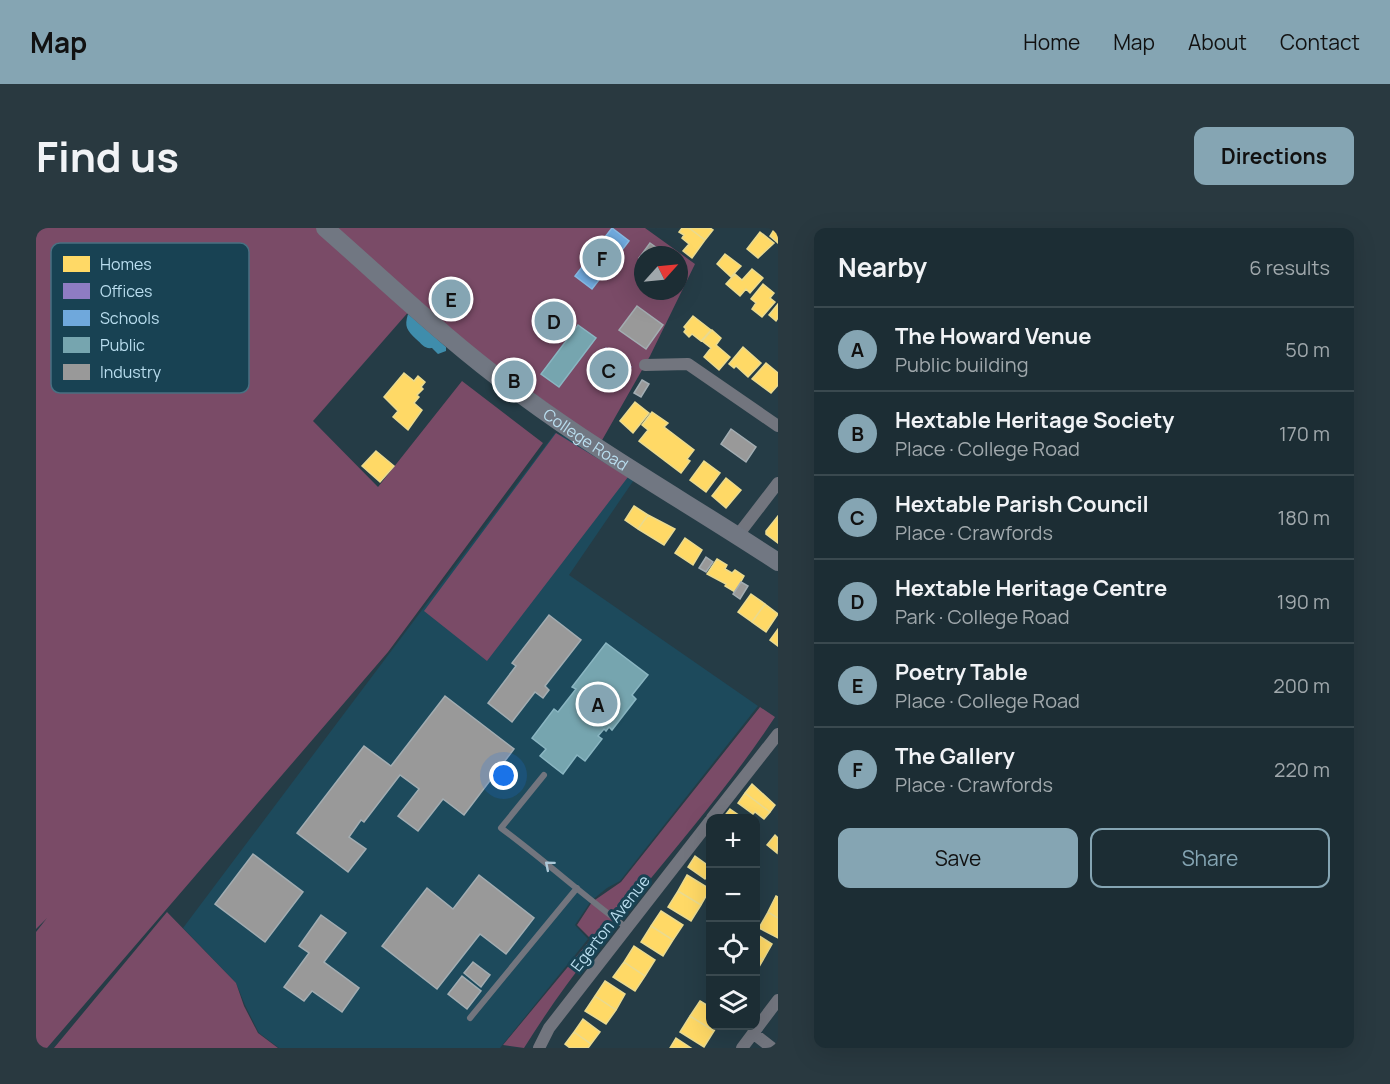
<!DOCTYPE html>
<html lang="en">
<head>
<meta charset="utf-8">
<style>
	:root { --surface:#1c2d34; --page:#293940; --text:#f1f3f6; --muted:#a0a8ac; --line:#3a494f; --accent:#85a5b3 }
	body { margin:0; font-family:Manrope,sans-serif; background:var(--page); color:var(--text) }
	.controls { position:absolute; right:18px; bottom:18px; display:grid; overflow:hidden; border-radius:12px; box-shadow:0 6px 24px #0002 }
	.controls button { width:54px; height:54px; display:grid; place-items:center; padding:0; border:0; border-bottom:2px solid var(--line); background:var(--surface); color:var(--text); font:30px sans-serif }
	.compass { position:absolute; left:598px; top:18px; width:54px; height:54px; border-radius:50%; background:var(--surface); box-shadow:0 6px 24px #0002; rotate:63deg }
	.you { position:absolute; left:468px; top:548px; width:21px; height:21px; margin:-15px; border:4px solid #fff; border-radius:50%; background:#1a73e8; box-shadow:0 0 0 9px #1a73e833 }
	.badge { display:grid; place-items:center; width:39px; height:39px; border-radius:50%; background:var(--accent); color:#111; font-size:20px; font-weight:700 }
	.pin { position:absolute; translate:-50% -50%; border:3px solid #fff; box-shadow:0 2px 6px #0006 }
	.list { margin:0; padding:0; list-style:none }
	h2 { display:flex; justify-content:space-between; align-items:center; height:78px; margin:0; padding:0 24px; font-size:26px }
	h2 small { font-size:20px; font-weight:400; color:var(--muted) }
	.list li { display:grid; grid-template-columns:39px 1fr auto; gap:18px; align-items:center; box-sizing:border-box; height:84px; padding:0 24px; border-top:2px solid var(--line) }
	.list b { display:block; font-size:22px; white-space:nowrap }
	.list p { margin:0; font-size:20px; white-space:nowrap; color:var(--muted) }
	.list em { font-size:20px; font-style:normal; color:var(--muted) }
	.actions { display:flex; gap:12px; padding:18px 24px }
	.actions a { flex:1; padding:14px 0; border:2px solid var(--accent); border-radius:12px; text-align:center; font-size:21px; color:var(--accent) }
	.actions .main { background:var(--accent); color:#111 }
	.icon { flex:none; width:33px; height:33px; fill:none; stroke:currentColor; stroke-width:2; stroke-linecap:round; stroke-linejoin:round }
	.map { position:relative; flex:none; width:742px; height:820px; overflow:hidden; border-radius:12px }
	header { display:flex; align-items:center; gap:36px; box-sizing:border-box; height:84px; padding:0 30px; background:var(--accent); color:#111 }
	header strong { font-size:28px }
	nav { display:flex; gap:33px; margin-inline-start:auto; font-size:21px }
	.intro { display:flex; align-items:center; justify-content:space-between; box-sizing:border-box; height:144px; padding:0 36px }
	h1 { margin:0; font-size:42px }
	.button { padding:15px 27px; border-radius:12px; background:var(--accent); color:#111; font-size:21px; font-weight:700 }
	main { display:flex; gap:36px; padding:0 36px }
	aside { flex:1; background:var(--surface); border-radius:12px; box-shadow:0 6px 24px #0002 }
	.map>svg:first-child { display:block }
</style>
</head>
<body>
<header>
<strong>Map</strong>
<nav><a>Home</a><a>Map</a><a>About</a><a>Contact</a></nav>
</header>
<div class="intro"><h1>Find us</h1><a class="button">Directions</a></div>
<main>
<div class="map">
<svg width="742" height="820" viewBox="0 0 742 820">
	<rect width="100%" height="100%" fill="#253c46"/>
	<!-- built -->
	<path fill="#1d4a5c" d="M519 205 563 220 602 246 533 347 722 478 584 653 571 660 555 673 539 697 552 711 464 820H243L223 805 209 777 200 755 147 700Z"/>
	<!-- green -->
	<path fill="#7a4b67" fill-rule="evenodd" d="M0 0H280L375 81 277 193 342 259 426 153 507 215 352 424 11 820H0V704L11 690 0 701Z
		M300 0H609L659 36 614 128 565 214 438 122ZM607 27H643V63H607Z
		M520 205 592 249 451 433 388 383Z
		M724 479 739 489C663 604 561 702 488 820L467 817 555 711 541 697 556 674 585 654Z
		M131 684 200 755 208 778 222 805 242 820H18Z"/>
	<!-- water -->
	<path fill="#3f8dac" d="M372 86 410 119V123L402 126 396 120C388 121 386 116 380 111 371 102 368 99 372 86Z"/>
	<!-- homes -->
	<path fill="#ffd966" stroke="#eada8f" stroke-width="1.5" d="M646 0H653L669 12 656 30 647 23 653 16 646 10 648 7 643 4Z
		M653 0H674L677 2 669 12Z
		M739 0H742V15L734 8Z
		M724 4 738 15 722 30 711 21Z
		M689 26 705 38 695 49 681 36Z
		M716 41 727 50 714 65 710 61 704 68 690 56 699 46 706 52Z
		M727 56 738 65 734 70 739 74 726 89 716 81 720 75 715 71Z
		M742 76V90L740 93 733 87Z
		M657 88 675 102 665 113 656 106 653 109 648 104 650 101 648 99Z
		M676 102 685 110 680 117 694 129 683 142 668 129 675 120 666 113Z
		M707 119 725 135 712 149 700 138 698 140 693 136Z
		M730 135 742 145V157L735 165 716 151Z
		M368 145 378 153 382 148 389 154 385 159 387 161 381 167 383 169 378 175 386 182 372 202 357 189 362 183 348 169Z
		M599 174 613 185 597 205 584 193Z
		M616 184 632 195 628 199 658 222 651 231 654 233 645 245 603 213 612 202 606 197Z
		M340 223 358 238 344 254 326 238Z
		M668 233 684 245 670 264 654 252Z
		M690 250 705 262 690 280 676 268Z
		M598 278 612 287 602 301 589 292Z
		M612 287 639 301 628 317 602 301Z
		M742 288V315L730 306V303Z
		M649 310 666 322 657 337 639 325Z
		M681 331 691 337 689 341 696 345 699 342 708 348 699 364 689 358 690 356 671 346Z
		M715 366 729 376 716 394 702 384Z
		M729 376 742 386 730 404 716 394Z
		M742 401V418L734 412Z
		M716 556 739 577 734 584 709 565Z
		M709 565 734 584 728 591 719 584 717 586 702 575Z
		M694 581 707 590H687Z
		M739 607 742 610 741 625 731 617Z
		M659 628 674 639V644L669 651 652 639Z
		M651 647 674 661 665 677 642 663Z
		M642 663 665 677 655 693 632 679Z
		M740 668 742 669V690L732 684Z
		M625 683 647 697 637 712 615 698Z
		M732 684 742 690V710L723 700Z
		M615 698 637 712 627 728 605 714Z
		M720 706 736 716 727 732 720 727Z
		M598 718 619 732 609 748 588 734Z
		M720 727 727 732 720 744Z
		M588 734 609 748 599 763 577 749Z
		M569 753 589 766 580 782 559 768Z
		M559 768 580 782 570 796 549 783Z
		M664 773 674 779V798H681L678 803 654 788Z
		M654 788 678 803 668 819 644 804Z
		M547 791 564 804 555 816 538 804Z
		M538 804 555 816 552 820H534L529 816Z
		M640 810 655 820H634Z"/>
	<!-- offices -->
	<path fill="#8e7cc3" stroke="#9b99d0" stroke-width="1.5" d="M570 120 595 139 577 162 553 144Z"/>
	<!-- schools -->
	<path fill="#6fa8dc" stroke="#85b8e1" stroke-width="1.5" d="M576 0 593 13 556 61 539 48Z"/>
	<!-- public -->
	<path fill="#76a5af" stroke="#8ab6c2" stroke-width="1.5" d="M542 97 560 110 523 159 505 146Z
		M570 415 612 447 596 467 600 471 576 502 573 499 570 503 568 501 562 508 566 511 549 533 541 527 527 546 504 528 510 521 496 510 518 481 522 484 540 461 536 459Z"/>
	<!-- industry -->
	<path fill="#999" stroke="#a3adb2" stroke-width="1.5" d="M614 15 628 25 607 27V32L603 30Z
		M601 78 627 97 610 121 583 102Z
		M606 152 613 156 605 169 598 165Z
		M695 201 720 219 710 234 685 216Z
		M670 329 677 334 670 344 663 340Z
		M705 354 712 358 704 371 697 366Z
		M513 387 545 412 509 458 513 462 507 470 499 464 476 494 452 475 480 438 476 435Z
		M409 468 478 521 428 587 407 571 382 603 362 588 383 561 364 547 328 594 325 592 313 609 330 621 312 644 261 605 328 518 355 538Z
		M217 626 267 664 229 714 179 676Z
		M443 647 498 690 470 726 444 706 401 761 346 718 391 660 417 681Z
		M285 687 310 705 288 734 323 760 306 784 276 763 268 773 248 759 273 725 263 718Z
		M437 734 454 747 445 759 428 745Z
		M426 748 445 763 431 781 412 766Z"/>
	<g fill="none" stroke-linecap="round" stroke-linejoin="round">
		<!-- lane -->
		<path stroke="#72757e" stroke-width="6" d="M508 547 465 600C508 632 548 668 591 700
			M434 790 541 660"/>
		<!-- street -->
		<path stroke="#72757e" stroke-width="12" d="M609 137 652 136 742 198
			M702 307 742 255
			M676 590 742 506
			M717 805 736 820
			M503 820 513 800 674 593
			M706 820 742 772"/>
		<!-- secondary -->
		<path stroke="#717782" stroke-width="18" id="s1" d="M289 0C354 57 417 118 487 168 568 228 657 278 742 334"/>
	</g>
	<!-- one-way arrows -->
	<defs><path id="oneway-chevron" d="M-2-3.5L2.5 0L-2 3.5" fill="none" stroke-width="1.6" stroke-linecap="round" stroke-linejoin="round" transform="scale(1.5)"/></defs>
	<use stroke="#abc8d8" href="#oneway-chevron" transform="translate(513 637) rotate(-140)"/>
	<g text-anchor="middle" stroke-width="6" stroke-linejoin="round" paint-order="stroke">
		<!-- street labels -->
		<g font-size="16" fill="#b9ddee" stroke="#184253">
			<text dy="6" stroke="none"><textPath href="#s1" startOffset="336">College Road</textPath></text>
			<text transform="translate(574 695) rotate(-52)" y="6">Egerton Avenue</text>
		</g>
	</g>
	<!-- legend -->
	<rect x="15" y="15" width="198" height="150" rx="9" fill="#184253" stroke="#487082" stroke-width="1.5"/>
	<rect x="27" y="28" width="27" height="16" fill="#ffd966"/>
	<rect x="27" y="55" width="27" height="16" fill="#8e7cc3"/>
	<rect x="27" y="82" width="27" height="16" fill="#6fa8dc"/>
	<rect x="27" y="109" width="27" height="16" fill="#76a5af"/>
	<rect x="27" y="136" width="27" height="16" fill="#999"/>
	<g font-size="16" fill="#b9ddee">
		<text x="64" y="42">Homes</text>
		<text x="64" y="69">Offices</text>
		<text x="64" y="96">Schools</text>
		<text x="64" y="123">Public</text>
		<text x="64" y="150">Industry</text>
	</g>
</svg>
<div class="controls">
<button>+</button>
<button>−</button>
<button><svg class="icon" aria-label="locate" viewBox="0 0 24 24"><circle cx="12" cy="12" r="6"/><path d="M12 2v4M12 18v4M2 12h4M18 12h4"/></svg></button>
<button><svg class="icon" aria-label="layers" viewBox="0 0 24 24"><path d="M12 4l9 5-9 5-9-5zM3 14l9 5 9-5"/></svg></button>
</div>
<svg class="compass" viewBox="-18 -18 36 36"><path d="M0-13l5 13h-10z" fill="#e53935"/><path d="M0 13l5-13h-10z" fill="#a0a8ac"/></svg>
<div class="you"></div>
<div class="pin badge" style="left:562px;top:476px">A</div>
<div class="pin badge" style="left:478px;top:152px">B</div>
<div class="pin badge" style="left:573px;top:142px">C</div>
<div class="pin badge" style="left:518px;top:93px">D</div>
<div class="pin badge" style="left:415px;top:71px">E</div>
<div class="pin badge" style="left:566px;top:30px">F</div>
</div>
<aside>
<h2>Nearby<small>6 results</small></h2>
<ul class="list">
<li><span class="badge">A</span><div><b>The Howard Venue</b><p>Public building</p></div><em>50 m</em></li>
<li><span class="badge">B</span><div><b>Hextable Heritage Society</b><p>Place · College Road</p></div><em>170 m</em></li>
<li><span class="badge">C</span><div><b>Hextable Parish Council</b><p>Place · Crawfords</p></div><em>180 m</em></li>
<li><span class="badge">D</span><div><b>Hextable Heritage Centre</b><p>Park · College Road</p></div><em>190 m</em></li>
<li><span class="badge">E</span><div><b>Poetry Table</b><p>Place · College Road</p></div><em>200 m</em></li>
<li><span class="badge">F</span><div><b>The Gallery</b><p>Place · Crawfords</p></div><em>220 m</em></li>
</ul>
<div class="actions"><a class="main">Save</a><a>Share</a></div>
</aside>
</main>
</body>
</html>
